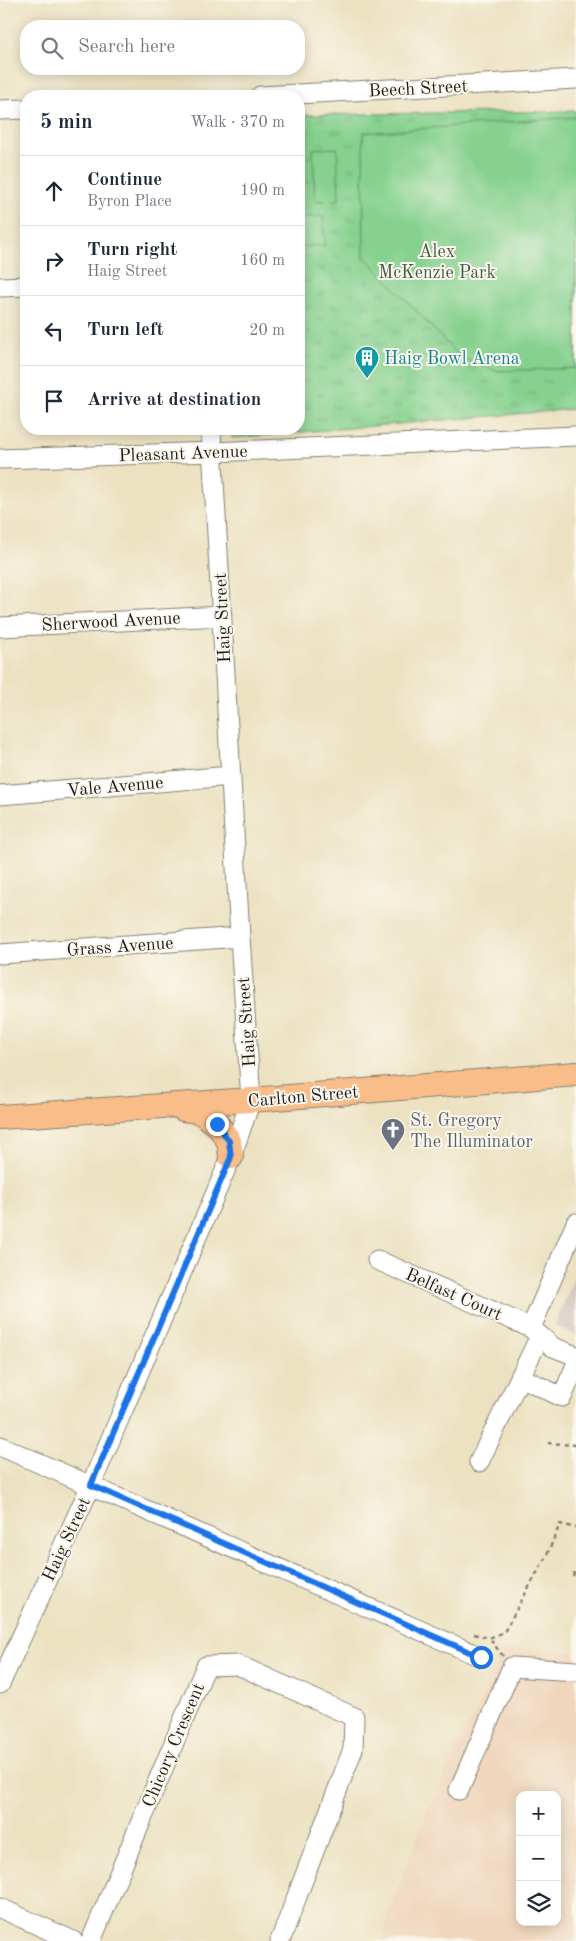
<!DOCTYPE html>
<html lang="en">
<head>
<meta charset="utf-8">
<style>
	:root { --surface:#fff; --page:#f6f6f7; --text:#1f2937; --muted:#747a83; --line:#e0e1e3 }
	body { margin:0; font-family:"Old Standard TT",serif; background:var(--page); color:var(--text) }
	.controls { position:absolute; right:15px; bottom:15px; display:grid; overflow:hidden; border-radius:10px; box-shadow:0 2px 12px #0003 }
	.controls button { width:45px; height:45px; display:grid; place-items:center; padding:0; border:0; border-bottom:1px solid var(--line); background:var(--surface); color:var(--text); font:25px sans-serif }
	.stop { position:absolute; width:15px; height:15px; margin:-11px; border:4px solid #1a73e8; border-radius:50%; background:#fff }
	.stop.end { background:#1a73e8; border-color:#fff; box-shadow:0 1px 5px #0008 }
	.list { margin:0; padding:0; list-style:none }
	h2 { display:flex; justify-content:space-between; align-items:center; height:65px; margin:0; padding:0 20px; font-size:21px }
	h2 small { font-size:16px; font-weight:400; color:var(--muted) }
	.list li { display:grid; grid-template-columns:32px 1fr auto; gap:15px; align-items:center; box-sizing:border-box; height:70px; padding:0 20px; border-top:1px solid var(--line) }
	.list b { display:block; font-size:19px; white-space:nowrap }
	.list p { margin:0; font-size:16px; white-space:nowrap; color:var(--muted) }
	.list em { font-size:16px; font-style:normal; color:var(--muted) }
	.icon { flex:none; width:28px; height:28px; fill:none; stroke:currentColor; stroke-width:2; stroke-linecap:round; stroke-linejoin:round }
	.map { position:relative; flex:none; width:576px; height:1941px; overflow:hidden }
	.search { position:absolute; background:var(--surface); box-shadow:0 2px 12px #0003; left:20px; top:20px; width:285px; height:55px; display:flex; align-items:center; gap:12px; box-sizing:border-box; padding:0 18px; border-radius:20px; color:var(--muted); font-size:19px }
	.panel { position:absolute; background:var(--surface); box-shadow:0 2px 12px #0003; left:20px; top:90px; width:285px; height:345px; border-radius:20px }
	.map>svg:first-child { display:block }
</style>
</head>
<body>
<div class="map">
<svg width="576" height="1941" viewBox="0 0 576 1941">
	<defs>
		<pattern id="grass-tufts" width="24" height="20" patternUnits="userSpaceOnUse" patternTransform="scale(1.25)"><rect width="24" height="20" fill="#86d18f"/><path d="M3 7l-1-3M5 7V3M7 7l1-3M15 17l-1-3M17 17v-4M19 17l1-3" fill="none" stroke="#73b37b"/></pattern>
	</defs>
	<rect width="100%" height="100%" fill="#fbf7ec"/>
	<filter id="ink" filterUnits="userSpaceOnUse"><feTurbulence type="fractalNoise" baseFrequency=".02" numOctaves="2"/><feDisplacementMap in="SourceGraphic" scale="10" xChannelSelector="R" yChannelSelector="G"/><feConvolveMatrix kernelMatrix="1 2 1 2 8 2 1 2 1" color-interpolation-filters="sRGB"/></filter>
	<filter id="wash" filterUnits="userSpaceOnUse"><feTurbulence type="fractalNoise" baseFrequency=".0096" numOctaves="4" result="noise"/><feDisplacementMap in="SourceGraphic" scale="20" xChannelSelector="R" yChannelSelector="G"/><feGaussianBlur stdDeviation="1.12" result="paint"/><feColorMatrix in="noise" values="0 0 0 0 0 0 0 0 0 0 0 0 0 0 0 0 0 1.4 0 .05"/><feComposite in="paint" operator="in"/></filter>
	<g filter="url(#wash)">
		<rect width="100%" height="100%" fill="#ece2c2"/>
		<!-- built -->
		<path fill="#efd6bc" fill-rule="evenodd" d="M506 1648 576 1652V1941H383L388 1914 426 1814ZM520 1795H557V1922H520Z"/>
		<!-- industrial -->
		<path fill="#cdc2b9" d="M576 1272V1335L555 1325Z"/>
		<!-- grass -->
		<path fill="url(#grass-tufts)" stroke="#517656" d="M576 111V409L232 438 231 429H299V115Z"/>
		<!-- garden -->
		<path fill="#86d18f" stroke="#517656" d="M576 117V368L497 371 460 357 364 256 363 133Z
			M337 148 339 200 315 201 313 149Z
			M323 216 325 245 299 247V217Z"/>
	</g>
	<g filter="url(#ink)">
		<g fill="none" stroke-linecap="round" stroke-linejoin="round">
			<defs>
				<path id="minor" d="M260 96 576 79
					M0 110 26 109
					M0 287 26 286
					M0 459 212 452 576 436
					M0 627 222 616
					M0 795 231 776
					M0 954 240 937
					M377 1260 531 1328 553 1347 576 1356
					M531 1328 576 1223
					M520 1377 562 1397 576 1365
					M0 1446 481 1657
					M479 1462 540 1336
					M0 1684 91 1485 231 1157 251 1100 240 937 211 429
					M459 1790 512 1667 576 1671
					M0 1908 73 1941
					M91 1941 206 1666 238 1665 354 1717 353 1749 280 1941"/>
				<path id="major" d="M183 1109 199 1111 217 1124 229 1141 231 1157
					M0 1117 251 1100 576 1074"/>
			</defs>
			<!-- minor casing -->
			<use href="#minor" stroke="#847f6f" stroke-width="21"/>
			<!-- major casing -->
			<use href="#major" stroke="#847f6f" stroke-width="26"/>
			<!-- path -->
			<path stroke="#847f6f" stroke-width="2.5" stroke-dasharray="4 4" stroke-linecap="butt" d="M548 1443 576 1445
				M573 1576 576 1568
				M474 1634 489 1638
				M503 1656 489 1638 504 1632 547 1555 560 1524 576 1528"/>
			<!-- minor -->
			<use href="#minor" stroke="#fff" stroke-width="19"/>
			<!-- major -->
			<use href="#major" stroke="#f9bd89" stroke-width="24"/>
		</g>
	</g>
	<g fill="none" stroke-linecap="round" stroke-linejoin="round" filter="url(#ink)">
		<!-- route -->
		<path stroke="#1a73e8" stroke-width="6" d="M217 1124 229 1141 231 1157 91 1485 481 1657"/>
	</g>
	<!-- icons -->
	<defs>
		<symbol id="building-pin" viewBox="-11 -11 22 30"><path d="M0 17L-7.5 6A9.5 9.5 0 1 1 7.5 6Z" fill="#0f9aa8" stroke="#fbf7ec"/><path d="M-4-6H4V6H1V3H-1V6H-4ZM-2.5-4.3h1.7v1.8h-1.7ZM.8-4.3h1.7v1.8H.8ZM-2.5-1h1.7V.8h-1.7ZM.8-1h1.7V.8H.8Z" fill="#fff"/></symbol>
		<symbol id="church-pin" viewBox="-11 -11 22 30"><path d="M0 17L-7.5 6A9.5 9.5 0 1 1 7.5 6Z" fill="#6b7280" stroke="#fbf7ec"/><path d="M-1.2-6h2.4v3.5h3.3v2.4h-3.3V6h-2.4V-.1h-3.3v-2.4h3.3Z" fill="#fff"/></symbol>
	</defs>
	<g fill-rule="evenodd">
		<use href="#building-pin" x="353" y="344" width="28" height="38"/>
		<use href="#church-pin" x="379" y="1116" width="28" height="38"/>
	</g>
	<g text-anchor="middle" stroke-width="4" stroke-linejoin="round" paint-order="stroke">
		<!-- street labels -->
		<g font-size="18" fill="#1c1c1c" stroke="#fbf7ec">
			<text transform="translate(418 88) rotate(-3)" y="6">Beech Street</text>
			<text transform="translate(183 453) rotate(-2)" y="6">Pleasant Avenue</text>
			<text transform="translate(222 618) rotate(-93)" y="6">Haig Street</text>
			<text transform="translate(111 621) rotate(-3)" y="6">Sherwood Avenue</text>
			<text transform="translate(115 786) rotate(-5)" y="6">Vale Avenue</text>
			<text transform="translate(120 946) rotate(-4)" y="6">Grass Avenue</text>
			<text transform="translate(246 1022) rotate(-94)" y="6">Haig Street</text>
			<text transform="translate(303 1096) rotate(-5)" y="6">Carlton Street</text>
			<text transform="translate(454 1294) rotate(24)" y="6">Belfast Court</text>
			<text transform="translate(66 1539) rotate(-65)" y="6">Haig Street</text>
			<text transform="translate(173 1745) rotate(-67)" y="6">Chicory Crescent</text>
		</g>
		<!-- park labels -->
		<g font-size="18" fill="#415b44" stroke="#fbf7ec">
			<text x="437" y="257">Alex<tspan x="437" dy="21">McKenzie Park</tspan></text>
		</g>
		<!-- culture labels -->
		<g font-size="18" fill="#0d838f" stroke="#fbf7ec" text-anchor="start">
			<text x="384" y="364">Haig Bowl Arena</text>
		</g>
		<!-- worship labels -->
		<g font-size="18" fill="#5b616d" stroke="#fbf7ec" text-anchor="start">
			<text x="410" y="1126">St. Gregory<tspan x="410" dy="21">The Illuminator</tspan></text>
		</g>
	</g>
</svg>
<div class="controls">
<button>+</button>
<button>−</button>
<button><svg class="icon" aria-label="layers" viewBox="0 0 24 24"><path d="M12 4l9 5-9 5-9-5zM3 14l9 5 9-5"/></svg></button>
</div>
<div class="stop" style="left:481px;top:1657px"></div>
<div class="stop end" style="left:217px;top:1124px"></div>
<div class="search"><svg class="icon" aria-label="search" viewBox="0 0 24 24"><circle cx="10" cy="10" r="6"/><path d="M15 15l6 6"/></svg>Search here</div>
<section class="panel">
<h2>5 min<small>Walk · 370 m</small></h2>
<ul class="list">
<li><svg class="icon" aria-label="ahead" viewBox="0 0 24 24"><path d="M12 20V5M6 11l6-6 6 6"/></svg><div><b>Continue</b><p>Byron Place</p></div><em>190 m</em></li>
<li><svg class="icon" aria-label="right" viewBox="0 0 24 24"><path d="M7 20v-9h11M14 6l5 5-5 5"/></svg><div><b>Turn right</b><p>Haig Street</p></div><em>160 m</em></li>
<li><svg class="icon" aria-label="left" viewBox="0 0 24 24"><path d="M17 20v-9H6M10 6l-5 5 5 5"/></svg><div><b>Turn left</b></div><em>20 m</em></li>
<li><svg class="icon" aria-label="arrive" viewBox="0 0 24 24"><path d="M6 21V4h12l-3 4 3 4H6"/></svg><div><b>Arrive at destination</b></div></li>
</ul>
</section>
</div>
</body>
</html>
